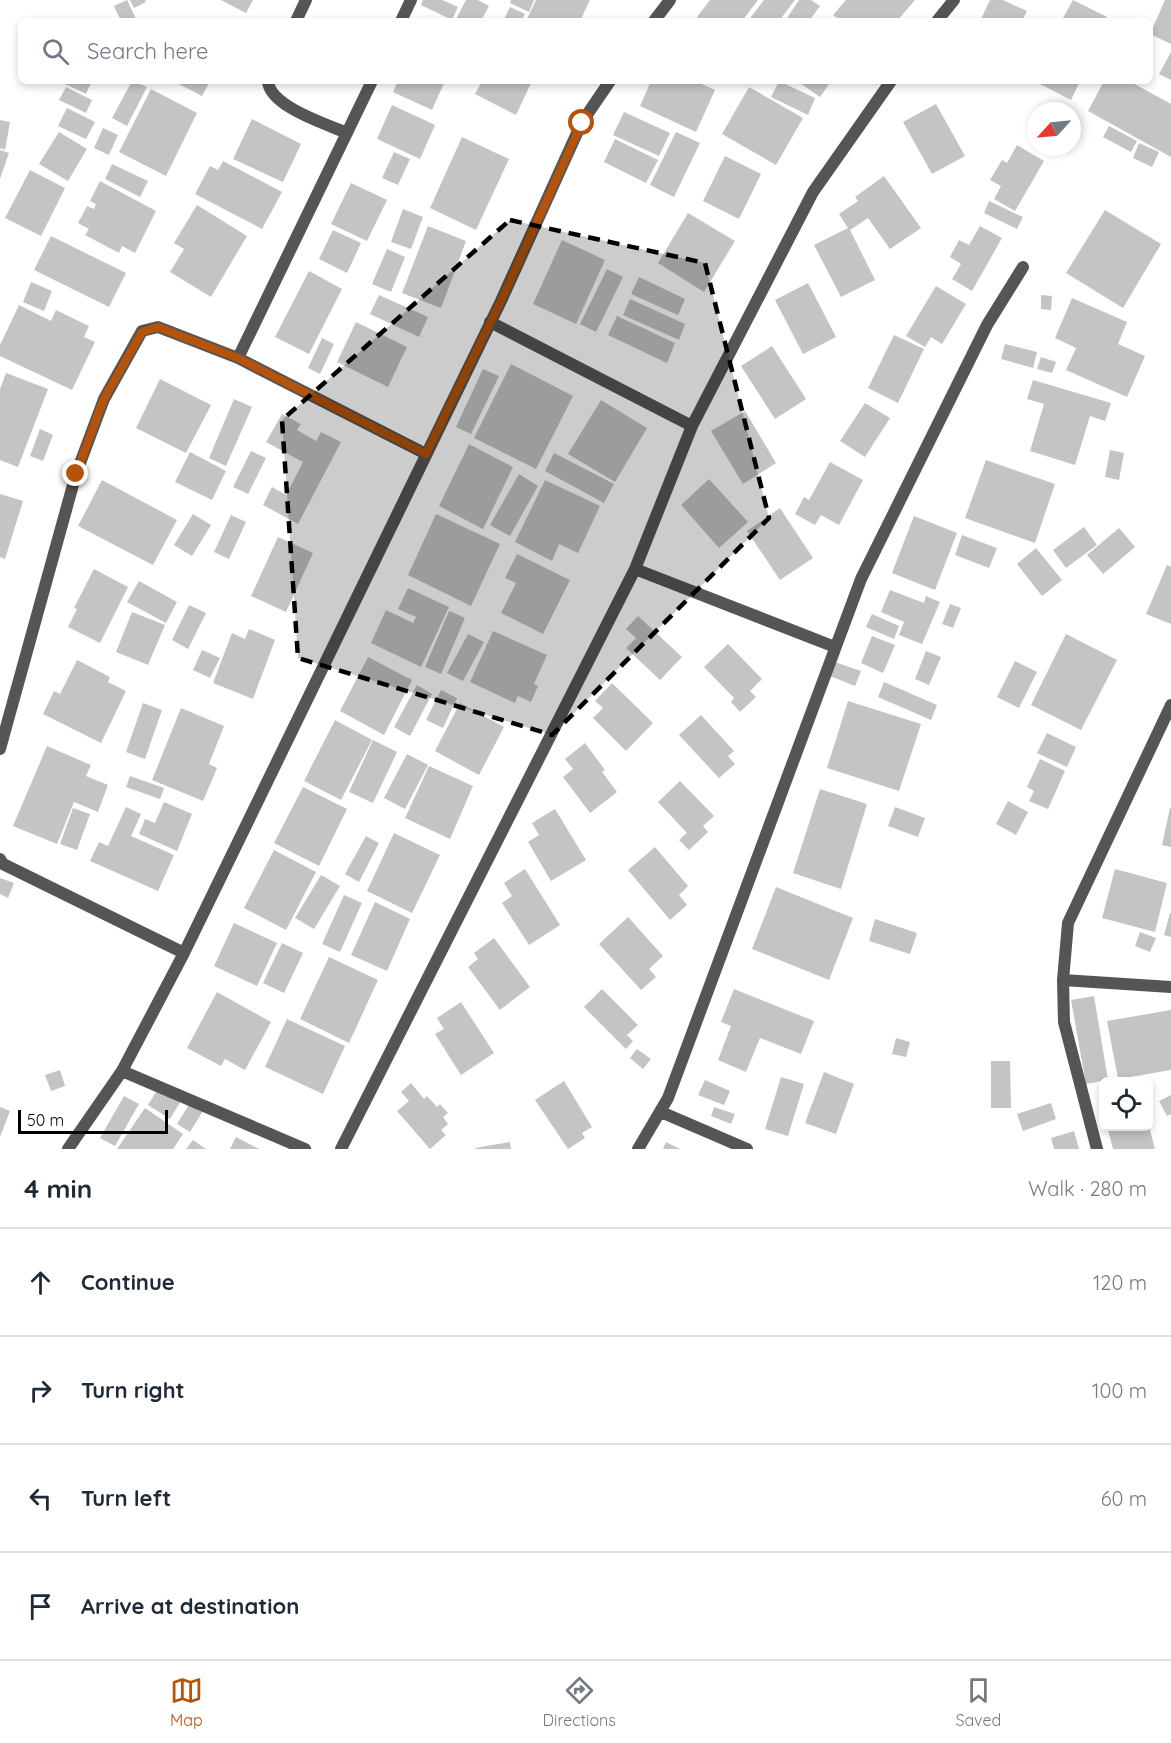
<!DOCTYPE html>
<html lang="en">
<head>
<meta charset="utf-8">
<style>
	:root { --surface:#fff; --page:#f2f2f3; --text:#1f2937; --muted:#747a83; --line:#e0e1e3; --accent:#b45309 }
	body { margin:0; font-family:Quicksand,sans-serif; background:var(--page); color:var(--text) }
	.controls { position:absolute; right:18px; bottom:18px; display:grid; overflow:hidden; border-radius:9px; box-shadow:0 3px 9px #0003 }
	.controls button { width:54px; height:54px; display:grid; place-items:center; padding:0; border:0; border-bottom:2px solid var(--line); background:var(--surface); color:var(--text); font:30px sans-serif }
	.compass { position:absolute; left:1027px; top:102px; width:54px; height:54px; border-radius:50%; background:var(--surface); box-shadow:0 3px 9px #0003; rotate:243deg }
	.scale { position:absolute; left:18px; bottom:15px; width:150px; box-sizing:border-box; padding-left:6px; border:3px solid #000; border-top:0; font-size:16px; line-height:21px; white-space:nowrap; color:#000; -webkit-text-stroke:4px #fff; paint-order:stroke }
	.stop { position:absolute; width:18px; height:18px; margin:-14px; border:4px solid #b45309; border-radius:50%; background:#fff }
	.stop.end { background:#b45309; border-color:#fff; box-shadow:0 2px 6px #0008 }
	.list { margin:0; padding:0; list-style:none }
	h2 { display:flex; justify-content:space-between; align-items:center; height:78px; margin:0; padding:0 24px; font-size:26px }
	h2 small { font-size:20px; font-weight:400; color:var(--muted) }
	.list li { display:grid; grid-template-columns:39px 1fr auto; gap:18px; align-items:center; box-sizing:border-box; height:108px; padding:0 24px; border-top:2px solid var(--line) }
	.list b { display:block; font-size:22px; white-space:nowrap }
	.list em { font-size:20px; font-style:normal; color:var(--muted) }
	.icon { flex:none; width:33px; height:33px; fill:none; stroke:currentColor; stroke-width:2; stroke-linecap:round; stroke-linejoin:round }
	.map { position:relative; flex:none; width:1171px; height:1149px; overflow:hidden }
	.search { position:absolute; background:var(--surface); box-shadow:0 3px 9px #0003; left:18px; right:18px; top:18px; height:66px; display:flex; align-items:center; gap:15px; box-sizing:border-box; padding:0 21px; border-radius:9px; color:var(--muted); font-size:22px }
	.sheet { height:510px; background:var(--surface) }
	nav { display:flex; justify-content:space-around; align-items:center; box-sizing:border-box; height:84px; border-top:2px solid var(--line); background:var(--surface); font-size:16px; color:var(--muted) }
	nav a { display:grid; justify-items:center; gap:3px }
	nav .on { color:var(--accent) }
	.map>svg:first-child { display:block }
</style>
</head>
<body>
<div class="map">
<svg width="1171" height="1149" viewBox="0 0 1171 1149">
	<rect width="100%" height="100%" fill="#fff"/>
	<!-- building -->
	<path fill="#c4c4c4" d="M127 0 137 21H121L114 6Z
		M130 0H145L146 2 134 8Z
		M221 0H253L246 13Z
		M423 0H442L458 7 452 20 421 5Z
		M466 0H478L489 6 481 21H455Z
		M511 0H534L529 12 510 3Z
		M536 0H590L580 21H526Z
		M710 0H758L742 21H702L697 17Z
		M764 0H795L779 21H748Z
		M799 0H811L820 6 809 21H785Z
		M846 0H915L897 21H841L833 15Z
		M990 0H1003L1027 11 1022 21H980Z
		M1073 0 1107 17 1104 21H1069L1063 18Z
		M1165 0H1171V44L1150 34Z
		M510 7 525 14 521 21H503Z
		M1171 52V80L1159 74Z
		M59 81H92L86 94Z
		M132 81 147 87 127 126 112 118Z
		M173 81H210L202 96Z
		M398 81H445L432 110 393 92Z
		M482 81H532L516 115 475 94Z
		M651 81H695L715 90 696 132 640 106Z
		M779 81 815 98 808 115 771 97Z
		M797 81H831L820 97Z
		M1034 81H1080L1071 100Z
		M1104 81H1129L1171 104V157L1088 111Z
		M66 87 92 100 86 113 59 100Z
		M749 87 803 118 776 165 722 134Z
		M151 89 197 113 166 176 119 152Z
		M936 104 965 156 932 174 903 122Z
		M392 105 435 125 420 159 377 139Z
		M67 108 95 122 86 139 58 126Z
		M624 112 670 133 659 156 613 135Z
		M252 119 301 144 283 182 233 159Z
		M0 120 10 122 5 150 0 148Z
		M1109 126 1137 141 1131 152 1103 137Z
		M103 128 118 135 109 155 94 148Z
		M59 132 87 149 68 181 39 164Z
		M676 132 700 143 674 197 650 185Z
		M462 137 509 159 476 230 430 208Z
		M615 139 658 160 646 183 604 162Z
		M1139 143 1159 152 1152 167 1133 158Z
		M1017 145 1044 161 1015 211 994 199 1001 186 990 180 1002 160 1007 163Z
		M0 150 9 153 0 179Z
		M394 152 410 159 398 185 382 178Z
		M725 156 761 174 739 219 703 201Z
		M223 161 282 192 262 229 195 194 210 166 218 170Z
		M112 164 148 181 140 197 105 179Z
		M30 170 65 188 41 236 5 218Z
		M884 176 921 228 890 249 868 218 850 230 875 280 841 297 814 245 848 228 839 214 858 201 855 197Z
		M100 181 156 211 135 253 122 246 119 253 85 235 89 229 78 223 87 206 94 209 96 204 90 201Z
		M351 183 387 200 367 241 331 224Z
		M989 201 1023 217 1017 229 984 213Z
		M197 205 247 236 211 297 170 272 184 249 174 243Z
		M403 209 423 217 411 249 391 242Z
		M1105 210 1161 244 1123 308 1066 273Z
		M688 213 735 241 704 292 658 263Z
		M428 226 466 241 441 308 402 293Z
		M980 226 1002 238 972 291 952 279 961 264 950 257 959 240 969 245Z
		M333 230 361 243 347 273 319 259Z
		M51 236 126 273 109 307 34 270Z
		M562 240 605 260 576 324 533 304Z
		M387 249 405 257 391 292 372 284Z
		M607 269 623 277 596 332 580 324Z
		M309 271 342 289 309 354 275 337Z
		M639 277 685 299 678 315 631 294Z
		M31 282 52 291 44 311 23 302Z
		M808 283 836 337 803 354 775 300Z
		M936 286 966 304 942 344 931 337 925 347 906 336Z
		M379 295 428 317 419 337 370 314Z
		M1041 295 1052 296 1051 310 1041 309Z
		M1072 298 1127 322 1118 344 1145 356 1127 397 1066 370 1076 348 1055 338Z
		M630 299 685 324 679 340 623 315Z
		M19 305 51 321 56 310 89 326 84 337 95 342 72 390 0 356V345Z
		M617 316 675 343 667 363 608 335Z
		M356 322 407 347 388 387 337 362Z
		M894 335 924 349 898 403 868 388Z
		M322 338 334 344 320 374 308 368Z
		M1005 344 1037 352 1033 368 1001 359Z
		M772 346 806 399 775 419 741 366Z
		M1041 357 1056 362 1052 373 1037 369Z
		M511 364 573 396 536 469 474 438Z
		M483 369 499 376 471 434 456 427Z
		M6 373 48 389 18 467 0 460V389Z
		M160 379 211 405 186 453 136 428Z
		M1033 380 1111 403 1105 421 1090 416 1075 465 1030 451 1044 404 1027 399Z
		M234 399 252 407 226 466 209 458Z
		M601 400 647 428 615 482 568 454Z
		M865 403 890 418 865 457 840 441Z
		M745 411 776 463 743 484 711 431Z
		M282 414 301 424 297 430 316 441 321 432 341 442 298 524 263 505 272 487 286 495 303 462 266 442Z
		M40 429 53 435 43 461 30 456Z
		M469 444 513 467 483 529 439 506Z
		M1110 450 1124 453 1119 480 1105 477Z
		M251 451 266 458 248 494 233 487Z
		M190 452 226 471 212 500 175 482Z
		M554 453 614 484 604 503 545 471Z
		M986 460 1055 484 1035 543 965 518Z
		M830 462 863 480 839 525 821 515 815 525 795 514 804 497 809 500Z
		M519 474 538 486 510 536 490 525Z
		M709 479 748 522 719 548 681 505Z
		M102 480 177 520 153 565 78 526Z
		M545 480 600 506 578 553 559 544 552 561 515 542Z
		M0 494 23 501 5 559 0 557Z
		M780 508 813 558 780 580 747 531Z
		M193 514 211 525 192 556 174 545Z
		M436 514 500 544 471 606 408 575Z
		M231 515 246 522 229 559 214 552Z
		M914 516 957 533 935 590 892 573Z
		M1084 527 1097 545 1066 568 1053 550Z
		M1119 528 1135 547 1103 574 1087 555Z
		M962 535 997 548 989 568 955 555Z
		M278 537 313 553 286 612 251 596Z
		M1036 548 1062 580 1042 596 1017 564Z
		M517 554 570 580 543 634 501 613 516 583 505 578Z
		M1167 565 1171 567V624L1146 614Z
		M94 569 128 587 100 643 68 627 77 609 74 608Z
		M139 581 177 602 166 623 127 602Z
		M408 588 449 607 421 667 371 643 386 610 413 623 416 617 398 609Z
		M890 590 924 603 926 596 940 602 922 644 899 635 904 622 881 612Z
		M950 604 961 608 953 628 942 624Z
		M189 605 206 613 188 649 172 640Z
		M449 611 465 618 441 674 425 667Z
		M132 612 165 625 148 665 116 652Z
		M872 614 899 626 894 639 866 627Z
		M638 616 682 657 660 680 626 648 636 638 626 629Z
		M249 629 275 640 253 699 213 683 232 633 245 639Z
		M493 631 547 655 534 684 538 686 531 702 518 696 515 703 470 682Z
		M468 634 484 642 463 681 447 673Z
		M1066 634 1117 660 1081 730 1031 705Z
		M872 636 895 645 883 673 861 663Z
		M728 644 762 679 750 691 756 697 740 712 731 702 734 698 704 667Z
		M202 650 220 658 210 678 193 670Z
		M926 651 941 657 929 685 915 679Z
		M368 657 412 680 384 735 340 711Z
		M77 660 110 677 108 682 126 691 101 743 43 714 54 691 60 694Z
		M1015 661 1037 672 1019 708 997 697Z
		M835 662 861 671 855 686 830 676Z
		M884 682 937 705 931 720 878 697Z
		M612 683 653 723 626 751 593 718 603 708 595 701Z
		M417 685 432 694 410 736 394 727Z
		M441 690 457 698 443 728 426 720Z
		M848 701 921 724 899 791 827 768Z
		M143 703 162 710 145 759 126 752Z
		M460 703 504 727 479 775 435 751Z
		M181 708 224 726 209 764 217 768 203 801 152 780Z
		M701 715 734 751 728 756 735 764 719 778 679 735Z
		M335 720 372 740 341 800 304 781Z
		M1047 733 1076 747 1067 767 1037 753Z
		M373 740 397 752 373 803 349 792Z
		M585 743 605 770 602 772 617 792 590 813 563 777 573 769 565 759Z
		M47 746 91 765 86 776 108 785 98 812 74 802 57 844 13 826Z
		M407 754 428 765 405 809 384 798Z
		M1040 759 1065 771 1048 809 1029 801 1034 791 1027 787Z
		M429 766 473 786 450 839 405 818Z
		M130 776 164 788 160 799 126 787Z
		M680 781 714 816 703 826 708 832 689 850 679 840 687 833 658 802Z
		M303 787 347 809 319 866 274 843Z
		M820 789 867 804 841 889 793 873Z
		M1008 801 1028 812 1016 835 996 824Z
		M164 802 192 814 177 851 139 834 145 819 155 823Z
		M126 807 141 814 131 836 174 855 158 891 90 861 99 842 108 846Z
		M895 807 925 818 918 837 888 826Z
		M73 808 90 814 77 850 60 844Z
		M1170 808H1171V847L1162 845Z
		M555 809 586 860 551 881 528 842 539 835 532 823Z
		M394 833 440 855 412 913 367 891Z
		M366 836 379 843 359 882 345 874Z
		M655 847 688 886 679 895 687 905 670 920 628 870Z
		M274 850 316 872 286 930 244 908Z
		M525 869 560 925 529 945 502 903 512 896 504 883Z
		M1115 869 1167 883 1155 932 1102 918Z
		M321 875 340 886 314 929 295 918Z
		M0 878 14 883 8 898 0 894Z
		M776 887 853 918 829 980 752 949Z
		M344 895 362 903 340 952 322 944Z
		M375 902 410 919 387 971 351 955Z
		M1170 913H1171V937L1164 935Z
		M628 917 663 956 649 969 656 977 641 990 599 944Z
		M875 919 917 933 910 954 869 941Z
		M234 923 277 943 257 986 214 966Z
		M1140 932 1156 938 1150 952 1135 946Z
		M494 938 530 987 500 1010 468 967 478 959 474 953Z
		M282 943 303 953 284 993 263 983Z
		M329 957 378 980 349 1043 300 1019Z
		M602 989 638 1025 627 1035 633 1041 626 1049 584 1007Z
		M734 989 814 1021 801 1054 760 1038 746 1072 718 1060 731 1026 721 1022Z
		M217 992 271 1022 245 1070 225 1059 221 1066 187 1048Z
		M1094 996 1108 1080 1086 1084 1071 1000Z
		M461 1002 494 1053 461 1075 435 1034 444 1029 437 1018Z
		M1171 1010V1070L1118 1079 1107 1021Z
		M287 1019 345 1046 323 1094 265 1067Z
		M896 1038 910 1042 906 1057 892 1054Z
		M637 1049 651 1059 643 1069 630 1058Z
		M991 1061H1010L1011 1108H991Z
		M60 1070 65 1086 51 1091 45 1075Z
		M824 1072 854 1084 836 1134 805 1123Z
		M781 1077 804 1084 788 1136 765 1129Z
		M705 1080 730 1091 724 1105 698 1095Z
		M564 1081 592 1127 582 1133 585 1138 568 1149 535 1100Z
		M411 1083 424 1099 427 1096 437 1107 440 1104 448 1113 443 1117 448 1124 441 1130 446 1135 430 1149 397 1111 409 1101 401 1092Z
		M159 1087 181 1101 170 1119 148 1105Z
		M1171 1095V1114L1167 1116 1159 1101Z
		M124 1096 139 1104 115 1146 100 1138Z
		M190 1103 203 1111 190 1132 177 1124Z
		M1051 1103 1056 1119 1023 1131 1017 1114Z
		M0 1107 10 1111 0 1137Z
		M714 1107 735 1114 731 1124 711 1116Z
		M145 1108 183 1134 173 1149H117Z
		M1107 1126H1149L1155 1149H1113Z
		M1074 1131 1079 1149H1054L1051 1138Z
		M236 1137 259 1149H230Z
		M193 1140 206 1149H186Z
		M510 1142 511 1149H476L475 1148Z
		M666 1142 680 1149H663Z"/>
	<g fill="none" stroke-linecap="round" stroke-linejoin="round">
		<!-- street -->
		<path stroke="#555" stroke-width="12" d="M296 21 306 0
			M401 21 411 0
			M654 21 670 0
			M937 21 954 0
			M268 81C269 106 326 124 347 133
			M490 322 692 426
			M238 358 372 81
			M635 569 835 647
			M0 749 76 474 104 399 142 331 158 327 238 358 426 454
			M0 859 3 864 184 953
			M1063 980 1171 987
			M122 1071 305 1149
			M661 1112 747 1149
			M68 1149 122 1071 184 953 501 301 582 122 610 81
			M341 1149 635 569 692 426 813 192 891 81
			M638 1149 668 1098 861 579 987 325 1023 267
			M1097 1149 1064 1022 1063 980 1068 923 1171 705"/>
	</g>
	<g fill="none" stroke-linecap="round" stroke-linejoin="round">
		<!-- route -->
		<path stroke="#b45309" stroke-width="8" d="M76 474 104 399 142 332 158 327 238 358 426 454 501 301 582 123"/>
	</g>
	<!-- marked area -->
	<path fill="#000" fill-opacity="0.2" stroke="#000" stroke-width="4.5" stroke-dasharray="12 8" stroke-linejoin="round" d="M510 220 705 263 769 518 552 735 298 658 282 420Z"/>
</svg>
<div class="controls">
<button><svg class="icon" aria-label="locate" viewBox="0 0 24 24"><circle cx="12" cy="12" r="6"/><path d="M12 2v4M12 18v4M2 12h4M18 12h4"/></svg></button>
</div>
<svg class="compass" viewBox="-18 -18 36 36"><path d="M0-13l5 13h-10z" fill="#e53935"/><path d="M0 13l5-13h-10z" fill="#747a83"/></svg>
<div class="scale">50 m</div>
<div class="stop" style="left:582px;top:123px"></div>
<div class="stop end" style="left:76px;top:474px"></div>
<div class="search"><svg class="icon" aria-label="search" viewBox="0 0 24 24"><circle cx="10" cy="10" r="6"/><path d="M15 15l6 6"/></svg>Search here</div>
</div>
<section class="sheet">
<h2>4 min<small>Walk · 280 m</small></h2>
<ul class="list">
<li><svg class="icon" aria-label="ahead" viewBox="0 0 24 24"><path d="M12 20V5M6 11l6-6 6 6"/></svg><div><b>Continue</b></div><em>120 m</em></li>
<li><svg class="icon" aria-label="right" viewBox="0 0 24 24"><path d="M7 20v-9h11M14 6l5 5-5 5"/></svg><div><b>Turn right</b></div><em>100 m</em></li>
<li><svg class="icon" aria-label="left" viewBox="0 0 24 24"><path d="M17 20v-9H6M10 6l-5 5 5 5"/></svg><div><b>Turn left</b></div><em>60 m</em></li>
<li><svg class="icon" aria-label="arrive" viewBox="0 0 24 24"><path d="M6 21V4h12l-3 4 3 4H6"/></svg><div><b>Arrive at destination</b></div></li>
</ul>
</section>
<nav>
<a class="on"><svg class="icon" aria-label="map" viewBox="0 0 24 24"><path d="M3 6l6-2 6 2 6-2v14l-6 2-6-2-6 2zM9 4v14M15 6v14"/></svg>Map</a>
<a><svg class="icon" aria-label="directions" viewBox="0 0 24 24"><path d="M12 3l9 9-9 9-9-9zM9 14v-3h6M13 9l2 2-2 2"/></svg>Directions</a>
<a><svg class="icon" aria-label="saved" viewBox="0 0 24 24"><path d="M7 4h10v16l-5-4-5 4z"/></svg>Saved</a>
</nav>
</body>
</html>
